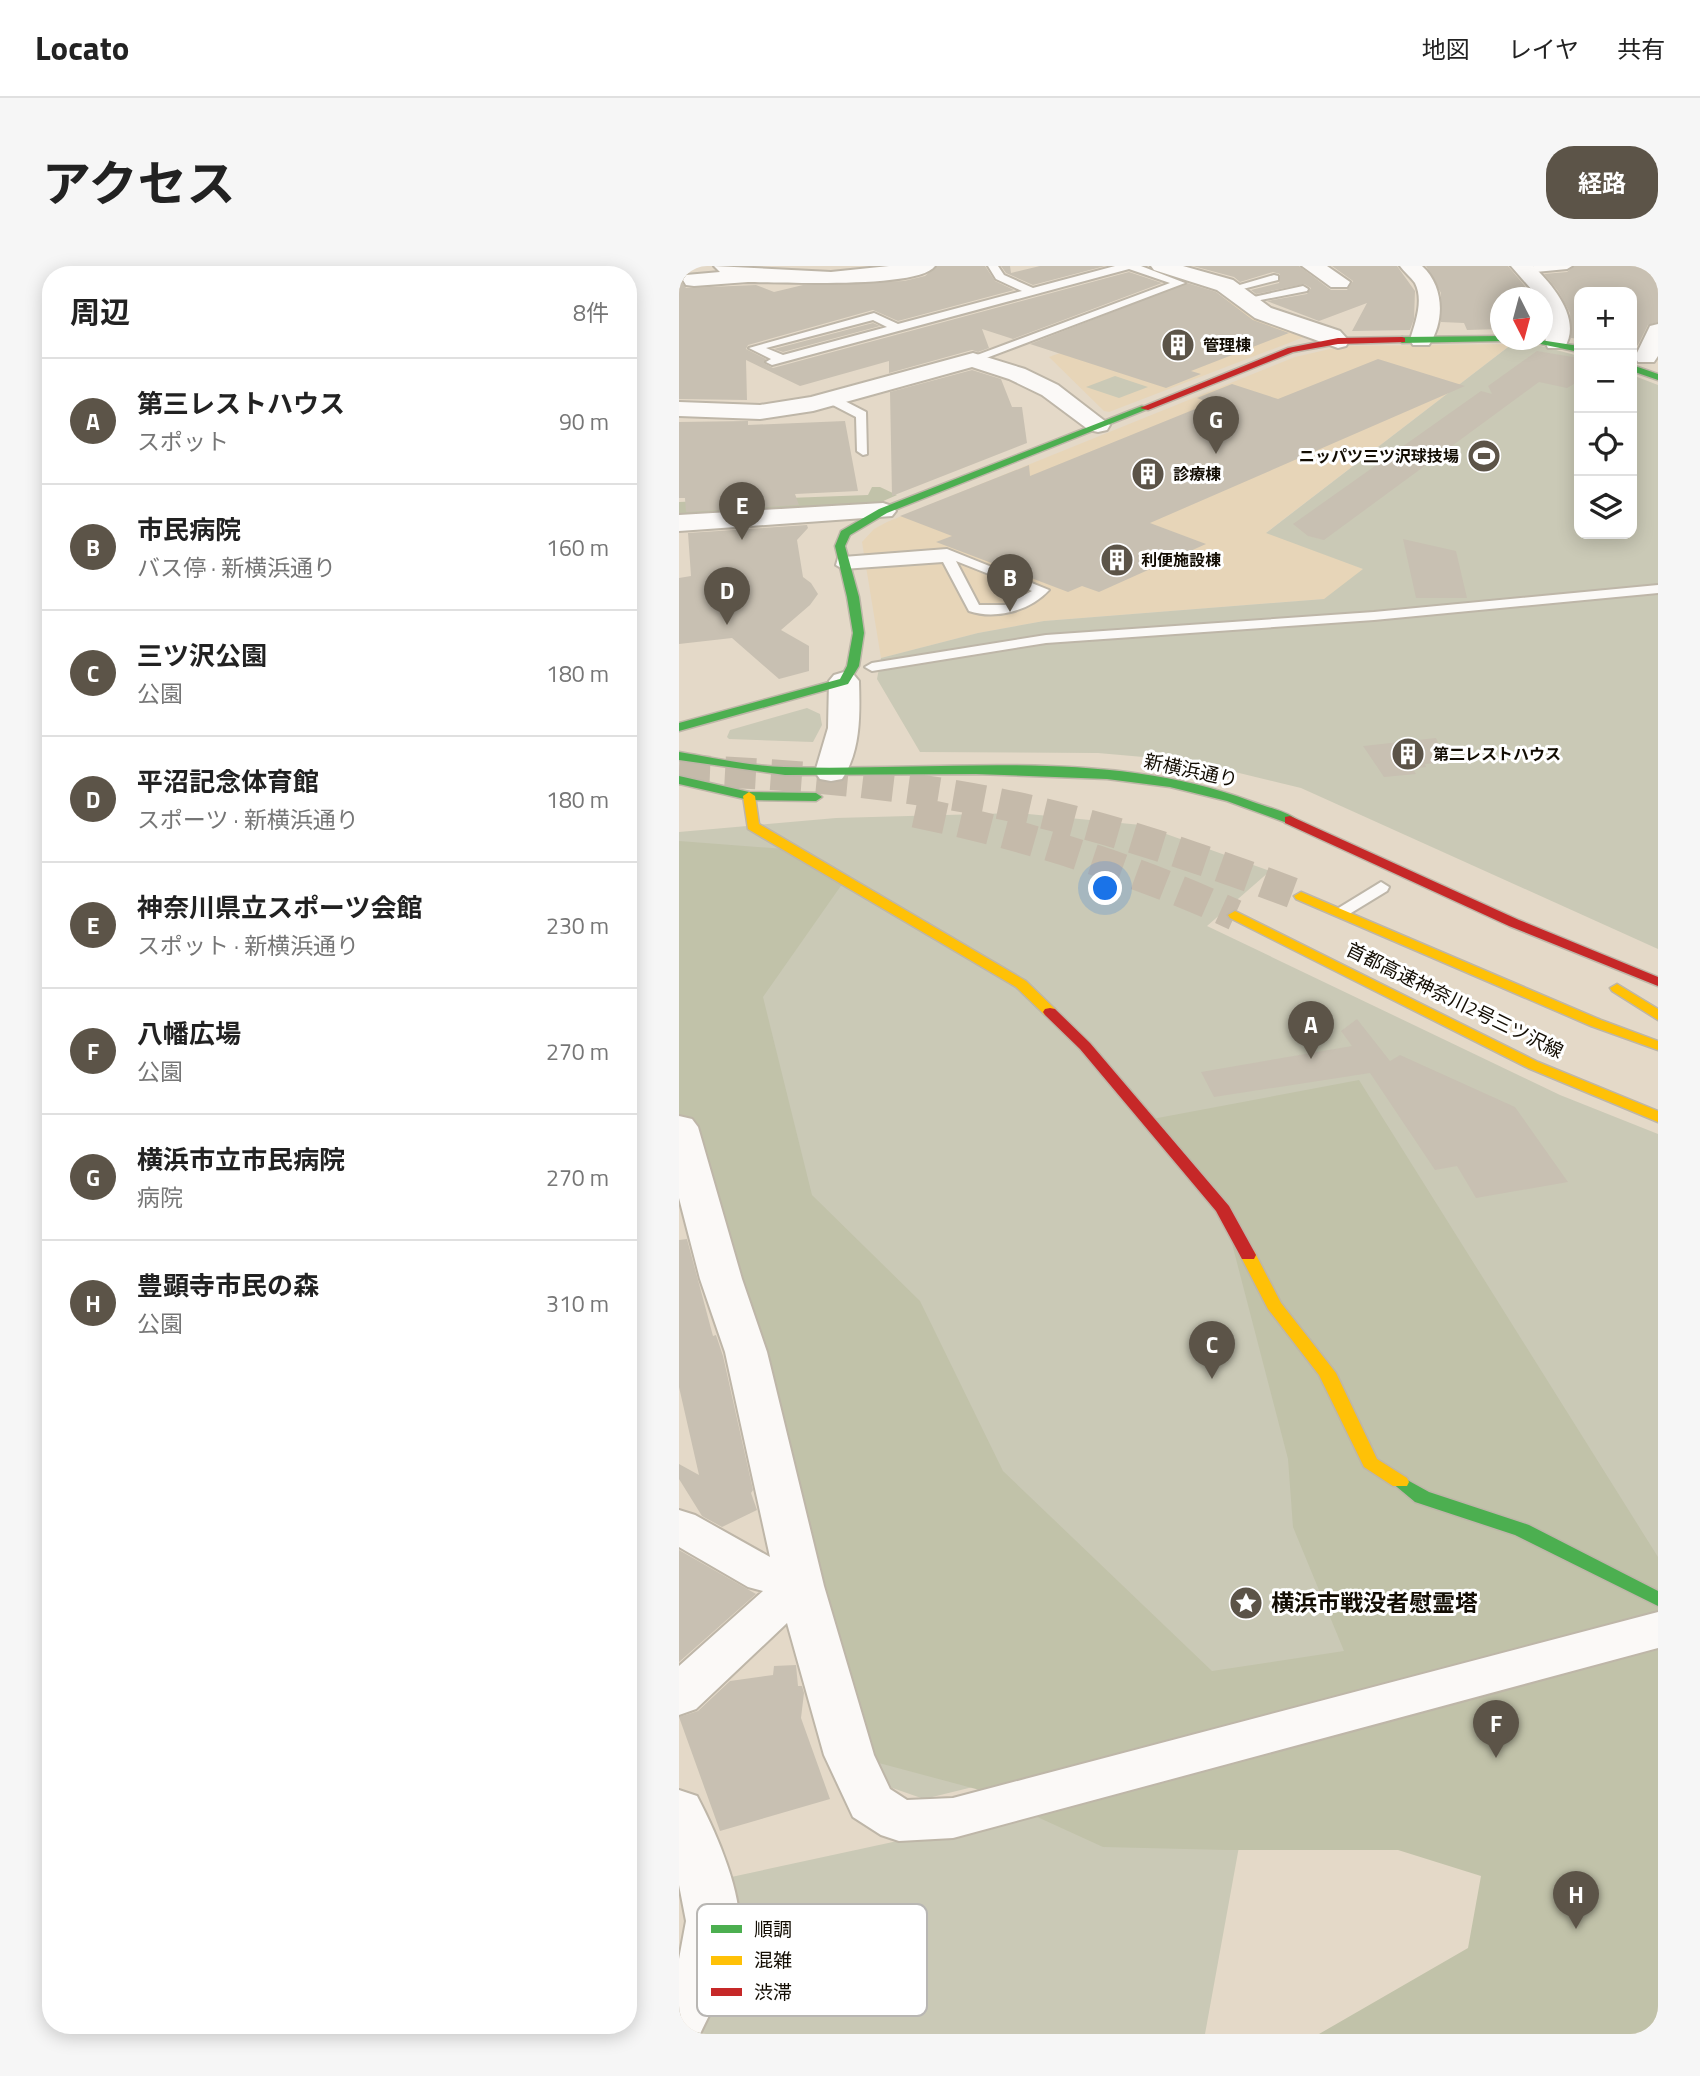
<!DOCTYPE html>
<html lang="ja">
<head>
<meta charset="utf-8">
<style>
	:root { --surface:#fff; --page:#f6f6f6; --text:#222; --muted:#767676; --line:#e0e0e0; --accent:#5c5448 }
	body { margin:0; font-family:"Titillium Web","Noto Sans JP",sans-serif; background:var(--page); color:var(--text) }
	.controls { position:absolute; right:21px; top:21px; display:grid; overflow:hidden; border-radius:14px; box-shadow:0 4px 18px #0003 }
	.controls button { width:63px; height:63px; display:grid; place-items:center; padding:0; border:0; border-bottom:2px solid var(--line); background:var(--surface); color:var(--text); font:35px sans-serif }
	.compass { position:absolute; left:811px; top:21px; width:63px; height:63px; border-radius:50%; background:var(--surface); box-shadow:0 4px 18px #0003; rotate:174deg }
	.you { position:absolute; left:427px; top:623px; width:24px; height:24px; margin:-18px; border:5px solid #fff; border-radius:50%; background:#1a73e8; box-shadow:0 0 0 10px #1a73e833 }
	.badge { display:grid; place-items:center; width:46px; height:46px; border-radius:50%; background:var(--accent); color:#fff; font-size:23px; font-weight:700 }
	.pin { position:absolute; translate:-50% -58px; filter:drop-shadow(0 2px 4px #0008) }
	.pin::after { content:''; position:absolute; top:37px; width:24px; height:21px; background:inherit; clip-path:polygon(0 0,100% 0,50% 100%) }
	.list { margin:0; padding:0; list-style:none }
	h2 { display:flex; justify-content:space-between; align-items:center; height:91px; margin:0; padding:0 28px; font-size:30px }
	h2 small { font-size:23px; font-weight:400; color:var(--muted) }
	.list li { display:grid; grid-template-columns:46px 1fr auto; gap:21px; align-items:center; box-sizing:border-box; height:126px; padding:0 28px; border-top:2px solid var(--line) }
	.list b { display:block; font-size:26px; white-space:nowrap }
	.list p { margin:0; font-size:23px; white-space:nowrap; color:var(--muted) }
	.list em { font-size:23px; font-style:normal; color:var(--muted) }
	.icon { flex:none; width:38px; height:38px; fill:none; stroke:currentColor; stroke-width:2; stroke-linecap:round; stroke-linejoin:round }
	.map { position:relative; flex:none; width:979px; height:1768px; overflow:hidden; border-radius:28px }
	header { display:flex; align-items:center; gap:42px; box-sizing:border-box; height:98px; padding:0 35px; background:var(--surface); border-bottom:2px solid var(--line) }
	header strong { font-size:33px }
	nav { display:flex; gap:38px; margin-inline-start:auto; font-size:24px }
	.intro { display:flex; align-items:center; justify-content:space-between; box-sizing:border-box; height:168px; padding:0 42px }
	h1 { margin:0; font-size:49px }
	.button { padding:18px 32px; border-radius:28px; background:var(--accent); color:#fff; font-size:24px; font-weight:700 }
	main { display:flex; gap:42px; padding:0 42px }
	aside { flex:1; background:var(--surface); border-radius:28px; box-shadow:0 4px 18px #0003 }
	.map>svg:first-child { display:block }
</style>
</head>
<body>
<header>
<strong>Locato</strong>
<nav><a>地図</a><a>レイヤ</a><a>共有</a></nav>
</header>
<div class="intro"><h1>アクセス</h1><a class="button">経路</a></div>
<main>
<aside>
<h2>周辺<small>8件</small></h2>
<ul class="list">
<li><span class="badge">A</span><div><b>第三レストハウス</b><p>スポット</p></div><em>90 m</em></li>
<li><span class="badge">B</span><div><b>市民病院</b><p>バス停 · 新横浜通り</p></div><em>160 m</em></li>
<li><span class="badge">C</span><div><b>三ツ沢公園</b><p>公園</p></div><em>180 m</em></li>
<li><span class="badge">D</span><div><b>平沼記念体育館</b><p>スポーツ · 新横浜通り</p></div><em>180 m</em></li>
<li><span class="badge">E</span><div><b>神奈川県立スポーツ会館</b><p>スポット · 新横浜通り</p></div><em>230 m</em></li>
<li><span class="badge">F</span><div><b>八幡広場</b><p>公園</p></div><em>270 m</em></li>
<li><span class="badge">G</span><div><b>横浜市立市民病院</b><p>病院</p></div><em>270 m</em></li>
<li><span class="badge">H</span><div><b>豊顕寺市民の森</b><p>公園</p></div><em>310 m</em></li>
</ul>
</aside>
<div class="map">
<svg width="979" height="1768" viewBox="0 0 979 1768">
	<rect width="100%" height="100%" fill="#e4d9c8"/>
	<!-- built -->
	<path fill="#e7d5b8" d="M537 30 633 68 430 146 425 145 370 91Z
		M833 78 588 266 687 304 645 333 365 355 299 367 202 392 183 276 195 263 208 256 616 91 664 80Z"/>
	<!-- green -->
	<path fill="#cac9b6" d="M833 78 858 79 900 90V268H953V109L979 119V683L622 522 556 506 487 493 419 487 241 486 198 413 202 392 299 367 365 355 645 333 684 303 587 267Z
		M436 110 469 121 440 132 407 121Z
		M128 442 141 448 143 459 134 476 50 473 48 471 51 464Z
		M339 547 462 559 591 605 528 660 881 829 979 868V1353L245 1533 202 1518 0 768V566L157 552Z
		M575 1498 526 1768H18L43 1613Z"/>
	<!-- forest -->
	<path fill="#c1c2a9" d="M193 221H201L218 229 186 243 0 255V236L189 229Z
		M0 575 106 583 166 614 84 731 133 929 241 1035 324 1205 533 1405 665 1385 614 1261 609 1193 544 943 468 854 680 814 979 1291V1768H640L789 1682 802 1610 719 1584H548L424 1581 297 1523 170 1489 0 856Z"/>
	<!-- building -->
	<path fill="#c8c0b2" d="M258 0H306L316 15 335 24 219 55 194 44 69 79 67 83 87 93 85 97 94 102 450 6 483 17 334 73 303 63 310 82 299 86 293 84 210 107V95L121 120 67 94 68 134 0 133V12L3 11 2 15 7 22 77 19 95 26 124 19 225 15 246 10Z
		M322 0H331L332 7 361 0H426L354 19 327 7Z
		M514 0H620L652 24H668L674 15 653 0H718L736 25 735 53 731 64 673 65 688 37 640 55 588 35 628 28 632 22 625 18 577 28 572 24 600 17 601 8 594 6 561 16 555 11Z
		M747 0H829L856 32H822V63L788 64 785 57 762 56V27Z
		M895 0H963L979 3V56L969 59 959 79 953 83V26H900V73L892 72 891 47 879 25 865 8 888 6Z
		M508 17 537 26 574 54 610 67 512 105 522 108 487 122 351 78Z
		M194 57 201 60 104 86 95 83Z
		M858 85 900 92V115L888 122 860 116 645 274 629 270 614 258 802 125 813 128 809 120Z
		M699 93 786 120 471 257 527 278 420 326 403 320 389 326 257 276 273 270 221 250 350 199 351 210 531 137 518 132 553 118 599 133Z
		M293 104 322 113 333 141H343L348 177 213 230 211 126Z
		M69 155V159L166 155 179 225 116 228 120 239 7 246 6 232H0V156Z
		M128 259 129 262 118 274 124 311 132 317 139 328 131 339 102 364 130 380V405L100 413 53 372 0 378V312L12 310 9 267Z
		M724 273 777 285 788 332H737Z
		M757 472 768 496 746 498 747 501 734 503 737 508 705 511 684 480Z
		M678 753 711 795 721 789 836 841 889 916 797 932 778 900 756 904 691 807 535 831 522 806 673 780 662 765Z
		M8 973 34 1070 37 1069 44 1090 74 1224 72 1227 78 1244 43 1261 23 1250 0 1213V1198L20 1209 0 1121V974Z
		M0 1284 77 1328 0 1396Z
		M117 1399 119 1420H123L125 1427 122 1452 151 1533 41 1565 0 1451 19 1445 51 1415 94 1409 95 1400Z"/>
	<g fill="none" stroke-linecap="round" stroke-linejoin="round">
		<!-- highway-tunnel -->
		<path stroke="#c5baaa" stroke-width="31" stroke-dasharray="31 15" stroke-linecap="butt" d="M0 504C107 508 212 516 317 537 422 558 522 592 622 630
			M236 546C347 569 453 602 556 649"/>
		<defs>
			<path id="lane" d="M309 0H319L325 9 354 22 436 0H462L506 17 294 97 290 96V92L491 17 450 3 93 99 87 96 92 93 70 82 195 47 219 58 343 25 317 13ZM194 54 208 61 104 89 87 82Z
				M855 0H893L888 3 846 7 841 4Z
				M595 9 599 10V14L552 26 547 23Z
				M624 20 629 23 628 25 566 37 561 34Z
				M148 130H156L187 146 188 188 184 189 178 185 177 151 148 136Z
				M268 283 370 324C351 345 316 354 290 345L264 296 164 303 157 299 159 292 164 291ZM277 295 353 325 326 339H300Z
				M979 319V327L695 354 367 377 193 405 186 401 193 397 367 369 695 346Z
				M702 616 710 621 708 625 667 650 661 651 653 646Z"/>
			<path id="street" d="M35 0 152 6 210 0H256C240 23 101 16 69 16 51 17 33 19 15 20L7 19 4 14 7 9 41 6Z
				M472 0H504L554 14 592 42 661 65 670 75 667 80 659 82 576 52 538 24 475 4Z
				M623 0H648L671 16 668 21H652Z
				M721 0H743C765 20 766 55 750 79H734L731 74C736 57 745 35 736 17 732 11 725 6 721 0Z
				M832 0H854C873 18 904 54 885 82H869C865 76 864 41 864 32H860Z
				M979 58V90L975 96H959L956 91 971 60Z
				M294 87 346 103 379 119 431 159 428 164 419 166 410 164 363 129 330 113 293 101 134 145 81 153 0 150V136L81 139 132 131Z
				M204 237 213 240 217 245 213 250 0 265V249Z
				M165 406 175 409 180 415C181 447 182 485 163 513L152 515 141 513 136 506 149 462 150 415 155 409Z
				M0 850 13 853 19 861 63 1013 88 1086 145 1320 195 1489 211 1523 228 1534 274 1532 979 1346V1382L274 1572 220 1575 202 1569 174 1551 145 1489 108 1357 17 1443 0 1449V1400L84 1325 69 1321 0 1281V1244L16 1249 91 1291 46 1086 21 1013 0 932Z
				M0 1524 18 1530C36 1564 65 1629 60 1668 56 1703 36 1736 21 1768H0V1693L7 1655 0 1619Z"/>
			<path id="fast" d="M822 70V74L825 75 723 77 718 74 723 71Z
				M843 74H861L900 80V86Z
				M953 99 979 108V114L953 105Z
				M463 140 471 142 208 247 171 269 166 280 180 331 185 367 180 400 169 418 0 465V457L161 413 168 400 174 367 168 331 156 280 162 265 200 243Z
				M0 486C35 492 70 500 105 501 258 506 427 480 574 536 587 541 607 545 618 554L611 558 548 535 491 521 428 513 297 508 106 509 0 494Z
				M0 510 70 526 137 527 143 531 137 535 70 534 0 518Z
				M721 1210 750 1226 850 1259 979 1325V1340L836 1269 736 1236 712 1216 714 1212Z"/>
			<path id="slow" d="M70 526 76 530 80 558 347 715 376 743 378 746 376 749H366L337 721 69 563 64 530Z
				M622 626 922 754 979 775V784L912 760 617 633 615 630Z
				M556 645 859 796 979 845V856L849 802 551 652 549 649Z
				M938 718 979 743V754L933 725 931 722Z
				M569 984 575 985 602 1037 657 1107 698 1193 728 1212 730 1216 728 1220H714L685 1201 640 1109 589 1043 561 989Z"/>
			<path id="jam" d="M723 71 726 72V76L659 78 614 86 469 144 461 142 609 82 659 72Z
				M611 550 840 654 979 711V720L830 660 606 557V551Z
				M371 742 376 743 411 777 550 940 577 989 575 993H563L537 945 401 783 366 749 364 746 366 743Z"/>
		</defs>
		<!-- lane casing -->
		<use href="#lane" stroke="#beb6a8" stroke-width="4"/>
		<!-- street casing -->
		<use href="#street" stroke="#beb6a8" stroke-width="4"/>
		<!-- fast casing -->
		<use href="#fast" stroke="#beb6a8" stroke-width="3"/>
		<!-- slow casing -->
		<use href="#slow" stroke="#beb6a8" stroke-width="3"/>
		<!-- jam casing -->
		<use href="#jam" stroke="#beb6a8" stroke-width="3"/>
		<!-- lane -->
		<use href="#lane" fill="#fbf9f7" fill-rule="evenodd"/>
		<!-- street -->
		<use href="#street" fill="#fbf9f7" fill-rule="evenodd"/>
		<!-- fast -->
		<use href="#fast" fill="#4caf50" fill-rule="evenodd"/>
		<!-- slow -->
		<use href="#slow" fill="#ffc107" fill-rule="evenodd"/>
		<!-- jam -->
		<use href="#jam" fill="#c62828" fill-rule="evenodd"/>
	</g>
	<!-- icons -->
	<defs>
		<symbol id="building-disc" viewBox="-11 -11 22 22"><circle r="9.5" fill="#5c5448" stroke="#fff"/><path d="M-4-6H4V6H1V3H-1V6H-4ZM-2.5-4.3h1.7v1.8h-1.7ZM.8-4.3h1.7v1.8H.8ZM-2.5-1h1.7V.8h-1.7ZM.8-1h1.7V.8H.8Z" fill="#fff"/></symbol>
		<symbol id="stadium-disc" viewBox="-11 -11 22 22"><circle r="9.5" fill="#5c5448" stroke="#fff"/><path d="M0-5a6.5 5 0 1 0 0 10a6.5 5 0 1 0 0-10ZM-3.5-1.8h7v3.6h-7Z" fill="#fff"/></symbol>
		<symbol id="sight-disc" viewBox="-11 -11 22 22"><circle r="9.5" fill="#5c5448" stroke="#fff"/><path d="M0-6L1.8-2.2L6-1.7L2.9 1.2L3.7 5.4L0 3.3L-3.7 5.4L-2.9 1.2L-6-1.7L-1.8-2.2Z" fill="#fff"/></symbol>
	</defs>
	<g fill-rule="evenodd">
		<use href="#building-disc" x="480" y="60" width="38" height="38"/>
		<use href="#stadium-disc" x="786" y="171" width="38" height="38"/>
		<use href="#building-disc" x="450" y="189" width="38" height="38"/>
		<use href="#building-disc" x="419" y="275" width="38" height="38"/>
		<use href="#building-disc" x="710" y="469" width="38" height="38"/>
		<use href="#sight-disc" x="548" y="1318" width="38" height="38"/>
	</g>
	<g text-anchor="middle" stroke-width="6" stroke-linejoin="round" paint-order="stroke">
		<!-- far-poi labels -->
		<g font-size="16" font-weight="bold" fill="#130d03" stroke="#fff" text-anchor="start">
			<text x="524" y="85">管理棟</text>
			<text x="780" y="196" text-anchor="end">ニッパツ三ツ沢球技場</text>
			<text x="494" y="214">診療棟</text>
			<text x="462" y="300">利便施設棟</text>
			<text x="754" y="494">第二レストハウス</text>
		</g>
		<!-- street labels -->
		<g font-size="19" fill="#130d03" stroke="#fff">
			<text transform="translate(512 504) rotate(12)" y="7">新横浜通り</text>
			<text transform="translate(776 734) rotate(26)" y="7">首都高速神奈川2号三ツ沢線</text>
		</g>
		<!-- near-poi labels -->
		<g font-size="23" font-weight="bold" fill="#130d03" stroke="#fff" text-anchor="start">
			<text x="592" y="1345">横浜市戦没者慰霊塔</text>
		</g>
	</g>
	<!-- legend -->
	<rect x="18" y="1638" width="230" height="112" rx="10" fill="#fff" stroke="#b8b6b3" stroke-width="2"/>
	<rect x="32" y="1659" width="31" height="8" fill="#4caf50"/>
	<rect x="32" y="1690" width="31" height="9" fill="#ffc107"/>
	<rect x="32" y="1722" width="31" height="8" fill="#c62828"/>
	<g font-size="19" fill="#130d03">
		<text x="75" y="1670">順調</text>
		<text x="75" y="1701">混雑</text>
		<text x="75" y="1733">渋滞</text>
	</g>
</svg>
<div class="controls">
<button>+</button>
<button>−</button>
<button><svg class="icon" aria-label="locate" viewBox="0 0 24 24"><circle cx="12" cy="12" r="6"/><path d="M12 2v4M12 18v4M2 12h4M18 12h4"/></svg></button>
<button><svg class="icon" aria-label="layers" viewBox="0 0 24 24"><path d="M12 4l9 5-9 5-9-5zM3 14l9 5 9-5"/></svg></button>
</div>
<svg class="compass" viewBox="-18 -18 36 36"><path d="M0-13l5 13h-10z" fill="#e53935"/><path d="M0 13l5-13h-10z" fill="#767676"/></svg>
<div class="you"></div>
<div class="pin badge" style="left:632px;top:793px">A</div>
<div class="pin badge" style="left:331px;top:346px">B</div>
<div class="pin badge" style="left:533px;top:1113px">C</div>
<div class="pin badge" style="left:48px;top:359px">D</div>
<div class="pin badge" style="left:63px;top:274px">E</div>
<div class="pin badge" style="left:817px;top:1492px">F</div>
<div class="pin badge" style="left:537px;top:188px">G</div>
<div class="pin badge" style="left:897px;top:1663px">H</div>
</div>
</main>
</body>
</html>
